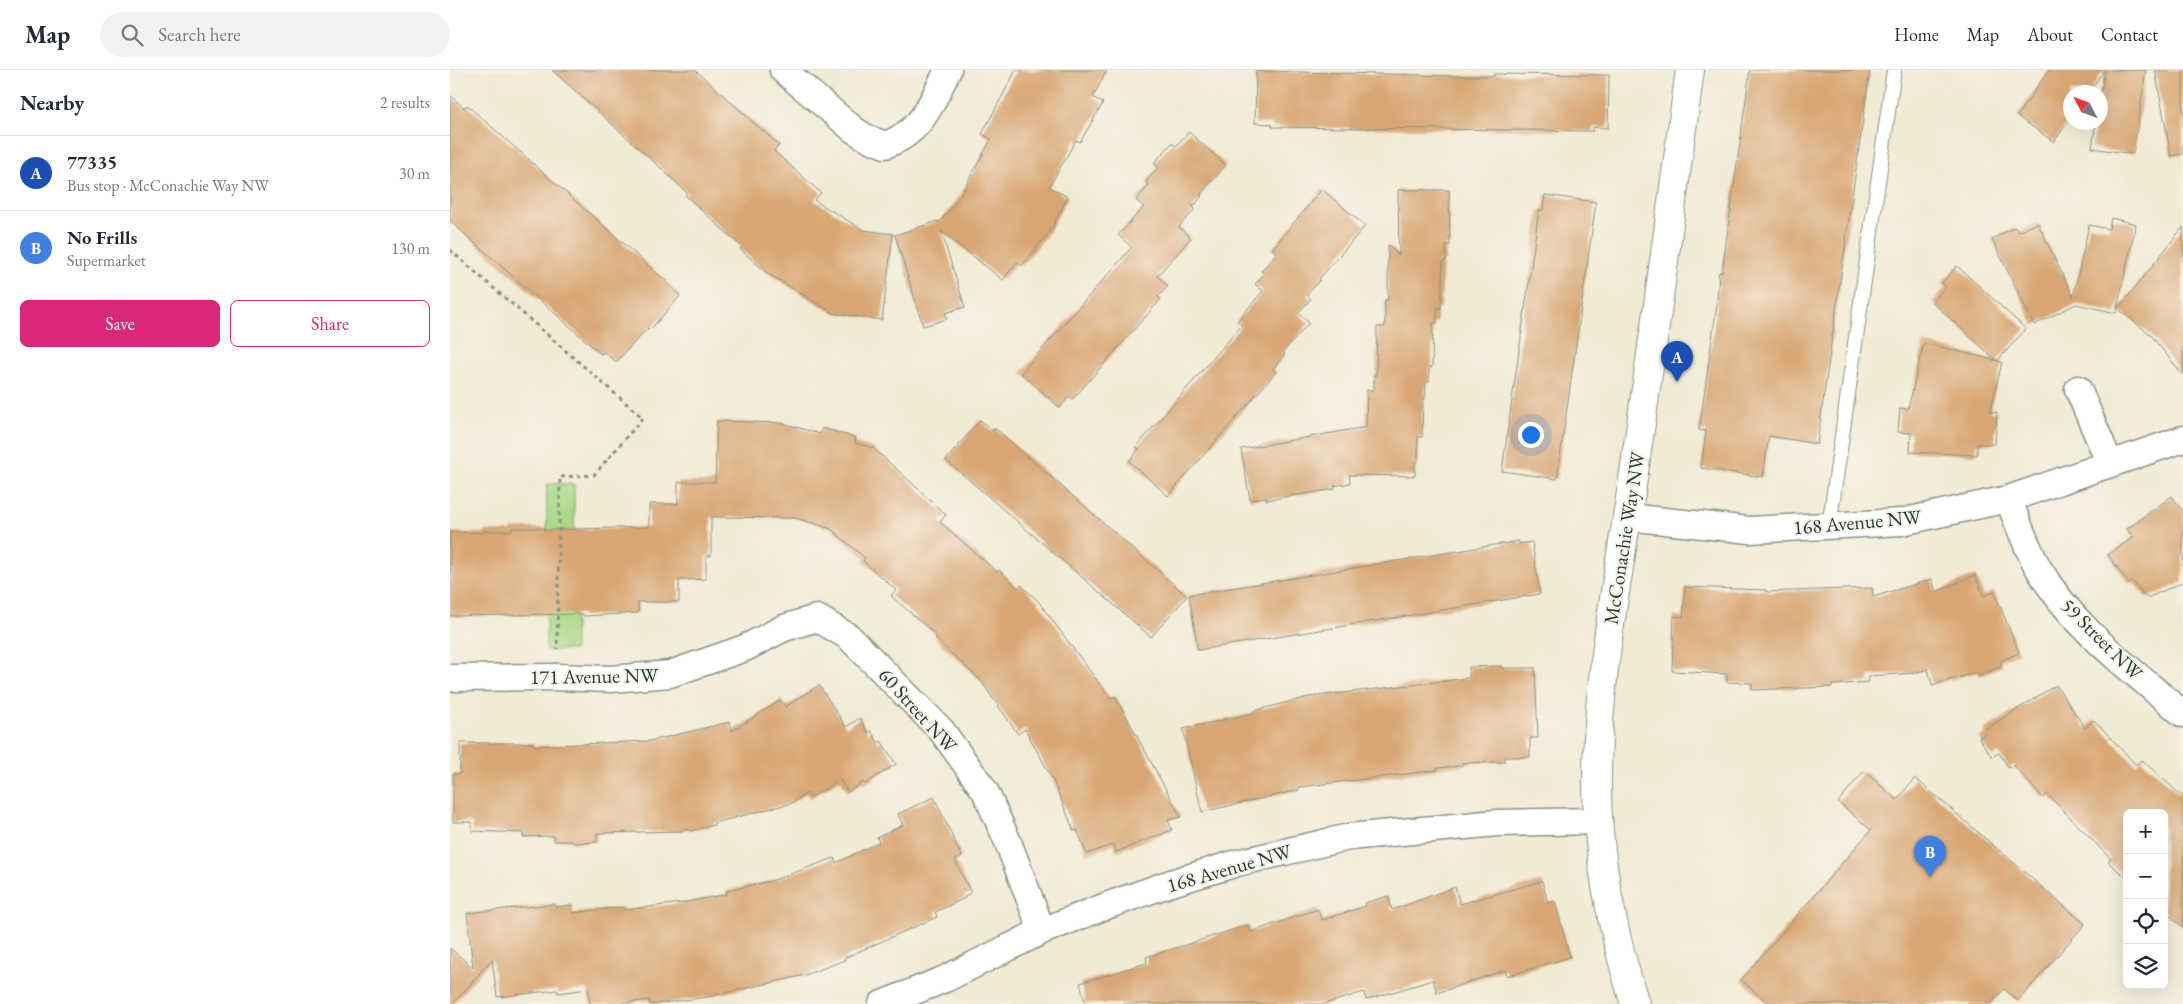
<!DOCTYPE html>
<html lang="en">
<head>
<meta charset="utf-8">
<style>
	:root { --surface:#fff; --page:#f2f2f3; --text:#1f2937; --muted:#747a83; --line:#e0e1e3; --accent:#db2777 }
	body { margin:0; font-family:"EB Garamond",serif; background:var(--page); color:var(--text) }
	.controls { position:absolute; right:15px; bottom:15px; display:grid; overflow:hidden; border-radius:8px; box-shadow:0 5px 20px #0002 }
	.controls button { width:45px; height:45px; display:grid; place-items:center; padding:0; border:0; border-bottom:1px solid var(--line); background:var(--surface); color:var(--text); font:25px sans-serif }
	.compass { position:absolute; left:1613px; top:15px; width:45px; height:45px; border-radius:50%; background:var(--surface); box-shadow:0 5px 20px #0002; rotate:311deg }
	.you { position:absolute; left:1080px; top:364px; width:18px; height:18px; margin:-12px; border:4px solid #fff; border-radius:50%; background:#1a73e8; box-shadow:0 0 0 8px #1a73e833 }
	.badge { display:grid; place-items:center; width:32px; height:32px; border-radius:50%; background:var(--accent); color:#fff; font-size:16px; font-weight:700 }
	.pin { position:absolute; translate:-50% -41px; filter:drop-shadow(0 1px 2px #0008) }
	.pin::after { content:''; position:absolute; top:26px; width:18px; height:15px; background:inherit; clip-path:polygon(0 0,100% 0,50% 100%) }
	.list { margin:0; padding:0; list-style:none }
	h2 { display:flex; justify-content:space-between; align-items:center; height:65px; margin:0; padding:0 20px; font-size:21px }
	h2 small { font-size:16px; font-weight:400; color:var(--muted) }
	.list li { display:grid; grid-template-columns:32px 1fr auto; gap:15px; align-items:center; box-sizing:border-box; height:75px; padding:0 20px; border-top:1px solid var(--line) }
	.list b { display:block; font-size:19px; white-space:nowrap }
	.list p { margin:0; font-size:16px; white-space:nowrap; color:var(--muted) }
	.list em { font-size:16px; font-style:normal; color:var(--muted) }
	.actions { display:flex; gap:10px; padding:15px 20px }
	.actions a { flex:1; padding:11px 0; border:1px solid var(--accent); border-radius:8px; text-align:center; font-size:18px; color:var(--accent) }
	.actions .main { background:var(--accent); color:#fff }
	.icon { flex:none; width:28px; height:28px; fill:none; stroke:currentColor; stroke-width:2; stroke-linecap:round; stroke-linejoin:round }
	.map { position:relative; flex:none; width:1733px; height:934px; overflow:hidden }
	header { display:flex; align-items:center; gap:30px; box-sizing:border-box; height:70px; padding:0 25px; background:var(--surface); border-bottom:1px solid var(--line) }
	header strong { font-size:24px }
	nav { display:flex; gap:28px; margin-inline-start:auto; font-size:18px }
	.search { width:350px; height:45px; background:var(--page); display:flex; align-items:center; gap:12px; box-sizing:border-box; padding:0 18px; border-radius:28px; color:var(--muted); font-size:19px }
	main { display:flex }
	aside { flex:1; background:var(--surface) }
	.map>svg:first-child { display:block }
</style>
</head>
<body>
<header>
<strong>Map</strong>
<div class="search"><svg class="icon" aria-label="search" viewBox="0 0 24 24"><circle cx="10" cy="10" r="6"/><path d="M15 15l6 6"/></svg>Search here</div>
<nav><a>Home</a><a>Map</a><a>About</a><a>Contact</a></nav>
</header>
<main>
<aside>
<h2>Nearby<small>2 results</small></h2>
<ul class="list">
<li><span class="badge" style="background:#1a4fb4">A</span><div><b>77335</b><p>Bus stop · McConachie Way NW</p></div><em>30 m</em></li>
<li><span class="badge" style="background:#3f7fe0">B</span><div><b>No Frills</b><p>Supermarket</p></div><em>130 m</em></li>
</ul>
<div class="actions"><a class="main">Save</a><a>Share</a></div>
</aside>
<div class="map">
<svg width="1733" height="934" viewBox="0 0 1733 934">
	<rect width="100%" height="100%" fill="#f7f3e8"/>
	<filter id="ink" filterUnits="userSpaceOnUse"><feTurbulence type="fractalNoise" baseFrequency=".02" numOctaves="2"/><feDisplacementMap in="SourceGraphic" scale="10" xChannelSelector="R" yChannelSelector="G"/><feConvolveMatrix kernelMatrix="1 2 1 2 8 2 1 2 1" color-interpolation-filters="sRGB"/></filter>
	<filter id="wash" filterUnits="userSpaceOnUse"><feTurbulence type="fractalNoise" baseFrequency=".0096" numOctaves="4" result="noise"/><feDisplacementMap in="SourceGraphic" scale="20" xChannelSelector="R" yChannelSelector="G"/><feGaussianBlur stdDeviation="1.12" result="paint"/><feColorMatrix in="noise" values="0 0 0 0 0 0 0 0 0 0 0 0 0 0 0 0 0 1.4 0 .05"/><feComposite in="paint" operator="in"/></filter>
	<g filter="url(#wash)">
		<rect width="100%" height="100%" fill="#f1ead4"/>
		<!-- green -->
		<path fill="#aada88" stroke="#648c5e" d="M97 414H124L125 580H96Z"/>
		<g id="blocks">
			<!-- building -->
			<path fill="#d9a775" d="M102 0H245L329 75 324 81 371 123 364 130 413 160 443 164 432 250 383 243 317 203 290 179 292 177 235 125 237 123 213 100Z
				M566 0H657L643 27 653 33 630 72 626 70 599 117 618 127 600 161 572 196 567 192 553 210 491 161 515 237 495 243 497 249 473 256 445 165 488 151 489 153 510 126 541 69 532 64Z
				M1300 0H1420L1367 374 1319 366 1313 407 1251 398 1256 361 1249 360 1267 234 1269 202H1272Z
				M1599 0H1654L1639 22H1620V49L1604 72 1567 46Z
				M1655 0H1696L1683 84 1642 78 1646 52H1650V26Z
				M1705 0H1733V84L1721 86Z
				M806 1 1010 6H1044V4L1159 5 1158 58 1143 57V61L822 57V54L805 53Z
				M0 25 14 38 17 35 53 67 216 211 230 226 200 260 198 258 166 292 154 282 151 284 0 151Z
				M739 62 776 95 750 125 752 126 743 137 745 139 729 157 741 168 707 206 718 216 708 227 711 229 623 329 619 326 610 338 571 303 682 177 668 165 694 137 686 130 699 115 696 112 708 97 704 93 722 73 726 76Z
				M872 119 915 156 869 209 870 210 857 225 861 229 848 243 859 253 833 282 835 284 823 299 826 302 718 426 679 391 689 379 686 377 792 255 787 251 813 221 805 214 814 204 811 201 827 183 822 179Z
				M948 120H999L1000 175H996V191H993L991 238H987V253H983L982 298 979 297V312H976L975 329H973L972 367H968V392H965V406L899 405 900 413 884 416 885 419 816 430V427L800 430 791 379 916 357 917 320H924V305H926L927 257H935V230H938V175L949 185Z
				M1095 125 1146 132 1107 409 1052 401 1089 140H1093Z
				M1661 148 1686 154 1666 243 1626 234 1584 255 1542 169 1565 157 1568 162 1588 153 1623 227 1639 155 1659 159Z
				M1733 157V305L1700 264 1668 239Z
				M1507 196 1576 259 1547 291 1482 232 1496 217 1492 213Z
				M1474 273 1552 292 1540 342H1547L1545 374H1527V385L1460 382 1461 363 1448 362 1450 338 1458 339Z
				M530 350 543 361 545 358 737 526 701 567 496 390Z
				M267 351 332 353 370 364 372 358 406 368 405 373 423 378 452 404 496 445 490 452 547 502 549 500 568 518 571 515 588 531 660 628 665 626 731 747 718 750 722 760 666 782 664 774 637 784 627 760 624 761 603 710 575 659 568 664 531 611 485 568 487 566 441 526 446 520 413 491 415 488 381 459 363 453 345 448 261 447V486H256V509L229 510V532H188V543L133 546V544L0 546V462L34 463V461H61L62 458H94V460L199 457V434H228V412H265Z
				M1722 426 1733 442V512L1697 528 1682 511 1679 514 1658 485 1683 467 1677 459Z
				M1069 471V474L1082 472 1090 524 748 580 739 525Z
				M1525 505 1534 526 1544 521 1569 583 1550 591 1552 596 1529 606 1528 602 1482 615 1478 599 1464 603 1419 606V612L1382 615V617L1302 620V613L1277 612V604L1222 601 1224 546 1233 547 1235 517 1316 520V522L1422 518 1423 527 1482 509 1486 522Z
				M1052 596 1051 598H1085L1088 668H1080V687H1054V692L1012 693V696L987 698 988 700 849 717V720L752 742 733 659 804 643 803 641 859 627 1019 608V597Z
				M369 615 396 657 410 648 418 663 421 661 428 673 431 671 446 694 415 714 413 712 398 722 390 710 360 728 357 723 342 733 264 753V755L240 761 239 759 231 761 147 763V772L123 773 122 771H104V766L73 767V763L22 761V752H3V704H10V673H84V676L200 671 280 652 282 661 331 630 335 637Z
				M1606 615 1635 658 1644 650 1686 695 1692 690 1733 727V857L1714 841V743H1677V808L1658 792 1661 789 1597 724 1593 728 1563 695 1559 698 1549 683 1542 687 1529 668 1536 663 1534 660Z
				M1414 701 1447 730 1465 708 1635 854 1568 931 1554 919 1541 934H1319L1291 910 1421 760 1388 732Z
				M484 727 512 787 505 790 521 823 515 826V828L485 842 487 847 394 888 395 890 355 905 257 927 206 934H200L199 930 168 934H140L138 919 108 923 107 920 99 921 47 927 42 889 3 934H0V878L23 898 17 843 105 834V837L122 835 123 843 173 837V840L232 833 277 824 276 821 324 810 384 788 386 793 429 772 427 767 453 755 448 744Z
				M1092 811 1098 833 1105 831 1120 887 1057 906 1055 900 987 923 983 910 916 930 914 922 875 934H636L630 913 697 893 696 887 732 876 798 855 801 862 868 839 872 850 916 836 915 833 938 826 942 840 1005 817 1010 834Z"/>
		</g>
	</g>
	<g filter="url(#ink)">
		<use href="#blocks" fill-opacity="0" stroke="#889484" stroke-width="1"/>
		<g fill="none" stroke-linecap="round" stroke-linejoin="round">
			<defs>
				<path id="service" d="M1379 457 1444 0"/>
				<path id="minor" d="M333 0 404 60 417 68 435 75C473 62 481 33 498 0
					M1628 319 1660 394
					M1558 429C1568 452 1576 477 1589 499 1623 558 1682 600 1733 644
					M1177 447 1300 460 1451 452 1558 429 1733 369
					M0 608 107 607 161 609 220 604 295 578 334 558 367 548 399 567 492 661 535 721 558 772 592 861
					M432 934 495 909 592 861 656 836 721 813 787 793 899 767 1047 753 1149 751"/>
				<path id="tertiary" d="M1185 934C1163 864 1147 788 1147 715 1146 612 1168 510 1183 409 1203 273 1222 136 1240 0"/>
			</defs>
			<!-- service casing -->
			<use href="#service" stroke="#889484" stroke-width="16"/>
			<!-- minor casing -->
			<use href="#minor" stroke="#889484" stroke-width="29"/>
			<!-- tertiary casing -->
			<use href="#tertiary" stroke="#889484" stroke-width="30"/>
			<!-- path -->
			<path stroke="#889484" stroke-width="3" stroke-dasharray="4 4" stroke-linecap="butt" d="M0 180 193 348 144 405 110 407 107 579"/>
			<!-- service -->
			<use href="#service" stroke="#fff" stroke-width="14"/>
			<!-- minor -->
			<use href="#minor" stroke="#fff" stroke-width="26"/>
			<!-- tertiary -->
			<use href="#tertiary" stroke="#fff" stroke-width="28"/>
		</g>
	</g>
	<g text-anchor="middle" stroke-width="4" stroke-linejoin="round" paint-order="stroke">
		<!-- street labels -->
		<g font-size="20" fill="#1f3d34" stroke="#f7f3e8">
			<text transform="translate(1407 452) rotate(-5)" y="7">168 Avenue NW</text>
			<text transform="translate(1174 468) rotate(-81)" y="7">McConachie Way NW</text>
			<text transform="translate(1652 569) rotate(45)" y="7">59 Street NW</text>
			<text transform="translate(144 606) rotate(-1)" y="7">171 Avenue NW</text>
			<text transform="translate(468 640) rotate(48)" y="7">60 Street NW</text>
			<text transform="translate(779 798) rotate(-16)" y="7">168 Avenue NW</text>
		</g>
	</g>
</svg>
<div class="controls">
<button>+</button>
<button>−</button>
<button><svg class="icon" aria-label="locate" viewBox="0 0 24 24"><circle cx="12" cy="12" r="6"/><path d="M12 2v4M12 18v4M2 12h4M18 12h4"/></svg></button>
<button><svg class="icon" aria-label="layers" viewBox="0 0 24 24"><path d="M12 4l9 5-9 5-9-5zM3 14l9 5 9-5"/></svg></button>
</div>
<svg class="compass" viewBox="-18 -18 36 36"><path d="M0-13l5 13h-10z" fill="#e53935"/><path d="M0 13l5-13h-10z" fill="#747a83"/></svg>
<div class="you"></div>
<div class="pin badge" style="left:1227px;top:312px;background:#1a4fb4">A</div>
<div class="pin badge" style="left:1480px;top:807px;background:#3f7fe0">B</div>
</div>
</main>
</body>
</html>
